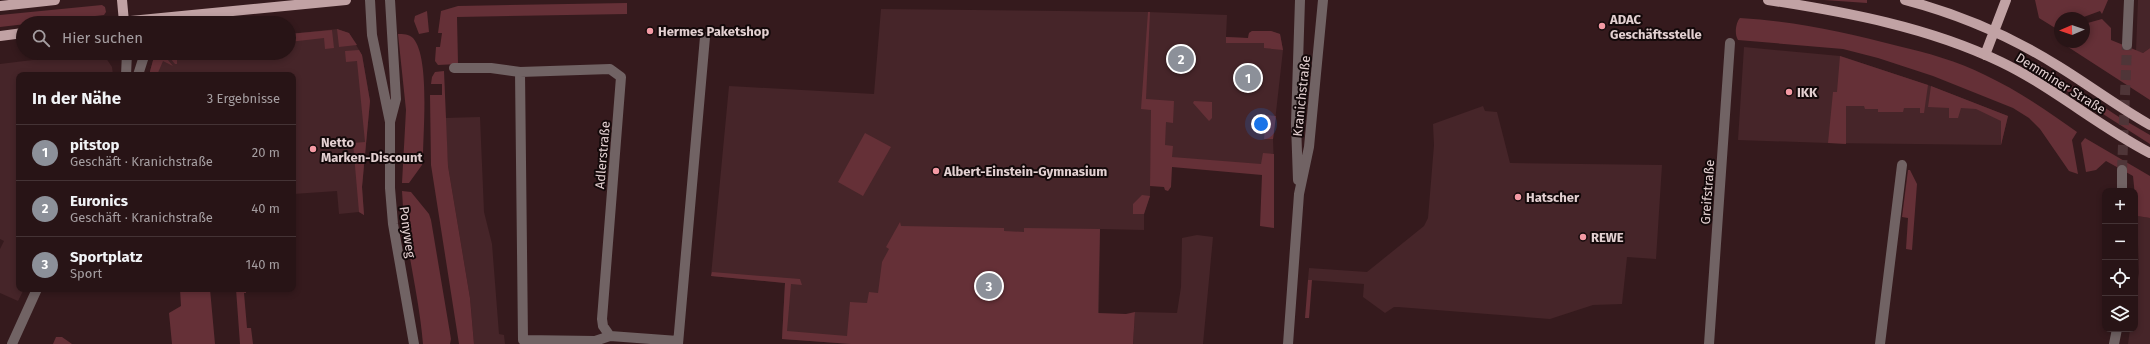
<!DOCTYPE html>
<html lang="de">
<head>
<meta charset="utf-8">
<style>
	:root { --surface:#281416; --page:#301d1f; --text:#f1f3f6; --muted:#a59ea1; --line:#443335; --accent:#8c9099 }
	body { margin:0; font-family:"Fira Sans",sans-serif; background:var(--page); color:var(--text) }
	.controls { position:absolute; right:12px; bottom:12px; display:grid; overflow:hidden; border-radius:8px; box-shadow:0 2px 6px #0003 }
	.controls button { width:36px; height:36px; display:grid; place-items:center; padding:0; border:0; border-bottom:1px solid var(--line); background:var(--surface); color:var(--text); font:20px sans-serif }
	.compass { position:absolute; left:2054px; top:12px; width:36px; height:36px; border-radius:50%; background:var(--surface); box-shadow:0 2px 6px #0003; rotate:268deg }
	.you { position:absolute; left:1261px; top:124px; width:14px; height:14px; margin:-10px; border:3px solid #fff; border-radius:50%; background:#1a73e8; box-shadow:0 0 0 6px #1a73e833 }
	.badge { display:grid; place-items:center; width:26px; height:26px; border-radius:50%; background:var(--accent); color:#fff; font-size:13px; font-weight:700 }
	.pin { position:absolute; translate:-50% -50%; border:2px solid #fff; box-shadow:0 1px 4px #0006 }
	.list { margin:0; padding:0; list-style:none }
	h2 { display:flex; justify-content:space-between; align-items:center; height:52px; margin:0; padding:0 16px; font-size:17px }
	h2 small { font-size:13px; font-weight:400; color:var(--muted) }
	.list li { display:grid; grid-template-columns:26px 1fr auto; gap:12px; align-items:center; box-sizing:border-box; height:56px; padding:0 16px; border-top:1px solid var(--line) }
	.list b { display:block; font-size:15px; white-space:nowrap }
	.list p { margin:0; font-size:13px; white-space:nowrap; color:var(--muted) }
	.list em { font-size:13px; font-style:normal; color:var(--muted) }
	.icon { flex:none; width:22px; height:22px; fill:none; stroke:currentColor; stroke-width:2; stroke-linecap:round; stroke-linejoin:round }
	.map { position:relative; flex:none; width:2150px; height:344px; overflow:hidden }
	.search { position:absolute; background:var(--surface); box-shadow:0 2px 6px #0003; left:16px; top:16px; width:280px; height:44px; display:flex; align-items:center; gap:10px; box-sizing:border-box; padding:0 14px; border-radius:22px; color:var(--muted); font-size:15px }
	.panel { position:absolute; background:var(--surface); box-shadow:0 2px 6px #0003; left:16px; top:72px; width:280px; height:220px; border-radius:8px }
	.map>svg:first-child { display:block }
</style>
</head>
<body>
<div class="map">
<svg width="2150" height="344" viewBox="0 0 2150 344">
	<rect width="100%" height="100%" fill="#351a1d"/>
	<!-- built -->
	<path fill="#462529" d="M2138 0H2150V48L2143 53 2136 51Z
		M881 9 1148 12 1227 15 1226 37 1248 38 1249 33 1252 31H1271L1280 34 1283 50 1273 139 1274 166 1151 156 1150 196 1144 214V230L1100 229 1099 313 851 344 782 339 785 283 711 276 729 86 874 94Z
		M337 29 349 33 362 55 370 101 362 187 364 215 359 212 339 214 337 191 293 194V75H149L155 53H289V34Z
		M1744 47 1840 56 1928 85 2008 116 2001 145 1828 143 1738 140Z
		M69 53H100L106 58 112 67 113 75H19V289H24L18 301 0 293V249L4 241 0 239V64L57 57Z
		M1483 106 1485 111 1497 112 1510 163 1662 165 1656 259 1627 257 1622 304 1593 305 1550 319 1398 307H1394L1385 313 1363 297 1364 284 1308 280 1309 268 1367 272 1424 226 1428 218 1434 145 1433 124Z
		M480 117 484 212 492 244 499 334 504 335 505 344H474L470 298 448 166 445 118Z
		M2137 216 2150 218V344H2128L2130 329H2135V297L2139 273Z
		M1197 235 1213 237 1203 344H1133L1135 312 1177 313 1181 287 1182 238Z"/>
	<!-- green -->
	<path fill="#653037" d="M1824 0H1867V3Z
		M2035 0H2108L2102 14 2100 11 2081 18H2060V31L2039 18Z
		M627 3V14L457 17 458 64 438 65 435 61 436 47H440L442 33H438L441 11 458 6Z
		M102 5 105 7 106 12 104 15 0 27V15Z
		M427 11 429 32 419 34 414 21 415 16Z
		M1148 12H1150L1146 99 1174 101 1173 123 1166 122 1165 145 1173 146 1172 157 1261 164 1263 153 1274 154V228L1260 226 1262 175 1172 167 1171 187 1168 191 1165 190 1164 187 1150 186 1151 110 1141 109Z
		M1740 18C1794 21 1846 32 1898 46 1928 53 1957 61 1985 75 2017 90 2048 111 2077 132L2072 140 2078 174 2069 171 2040 129 2029 118 2013 108 1933 76 1878 58 1843 49 1738 40C1734 34 1736 22 1740 18Z
		M2102 19 2111 28V40L2143 53 2150 48V100L2065 45V42H2084V24Z
		M337 29 349 33 357 45 339 47Z
		M332 30 334 48 325 49 324 38 289 42V34Z
		M1252 31H1271L1280 34 1283 50 1264 48V43H1226V37L1248 38 1249 33Z
		M398 34C403 34 409 34 413 38 430 57 423 131 423 157L422 165 409 183H402L406 110Z
		M359 50 362 55 370 101 362 187 364 215 359 212 353 143 365 142 357 61 346 62 345 51Z
		M155 53H162L173 66 163 61 157 75H149Z
		M166 53H191L177 55V64H175Z
		M1840 56 1928 85 1924 113H1920V108H1904L1903 112H1878V109H1865L1864 106H1846V144L1828 143 1833 92H1837Z
		M2038 64 2119 117 2150 135V144L2034 70Z
		M444 71 448 166 470 298 474 344H459L431 165 430 95H442V84H431L432 77 435 72Z
		M1931 86 2008 116 2001 145V121L1976 109 1961 108 1958 118H1949V108L1928 107Z
		M1194 101 1212 102V118L1209 121 1193 103Z
		M1266 115 1276 116 1273 139H1264Z
		M865 133 891 147 863 196 838 182Z
		M2085 138 2150 176V218L2137 216 2133 176 2106 161 2096 170 2086 172 2081 143Z
		M1908 170H1910L1917 184 1912 250 1906 249 1908 218 1902 217Z
		M402 191 411 192 429 214 431 220 451 339 450 344H423C419 293 404 243 402 191Z
		M1142 195 1150 196 1144 214H1133V204Z
		M900 222 901 226 1004 228V231L1024 232V228L1100 229 1098 313 1126 314 1135 312 1133 344H851L782 339 785 283 711 276 712 272 800 279 802 285 791 284 787 331 847 336 850 302 867 303 869 292 878 293 882 262 889 249 886 247Z
		M1308 280H1312L1309 318H1305Z
		M180 289H210L215 344H172L169 313 181 306Z
		M236 289H246V293H244L247 328H251L253 344H240Z
		M56 337H62L72 344H53Z"/>
	<g fill="none" stroke-linecap="round" stroke-linejoin="round">
		<!-- minor-tunnel -->
		<path stroke="#4f3538" stroke-width="10" stroke-dasharray="10 5" stroke-linecap="butt" d="M2122 170 2127 45"/>
		<!-- minor -->
		<path stroke="#716364" stroke-width="10" d="M370 0 372 35 390 122
			M390 0 396 99 390 122V188L393 224 414 344
			M2127 45 2129 0
			M454 68H491L520 72 610 69 621 77 602 319 603 326 610 336 678 341
			M520 72 523 340 595 341 610 336
			M126 75 127 53
			M138 75 145 53
			M2122 170V191
			M1298 180 1296 124 1300 0
			M12 344 37 289
			M678 344 705 37
			M1288 344 1299 194 1309 147 1323 0
			M1709 344 1730 43
			M1880 344 1902 165
			M2114 344 2117 329"/>
		<!-- major -->
		<path stroke="#c1a2a4" stroke-width="10" d="M122 0 124 22
			M1768 0C1846 12 1928 27 2001 62 2053 87 2098 126 2150 153
			M1905 0C1958 14 2012 37 2058 66 2089 85 2118 107 2150 125
			M0 6 55 0
			M110 23 346 0
			M0 36 23 33
			M1985 55 2006 0"/>
	</g>
	<!-- markers -->
	<g fill="#f49aa4" stroke="#14090a" stroke-width="1.5">
		<circle cx="1602" cy="26" r="4"/>
		<circle cx="650" cy="31" r="4"/>
		<circle cx="1789" cy="92" r="4"/>
		<circle cx="313" cy="149" r="4"/>
		<circle cx="936" cy="171" r="4"/>
		<circle cx="1518" cy="197" r="4"/>
		<circle cx="1583" cy="237" r="4"/>
	</g>
	<g text-anchor="middle" stroke-width="4" stroke-linejoin="round" paint-order="stroke">
		<!-- poi labels -->
		<g font-size="13" font-weight="bold" fill="#e3d0d1" stroke="#14090a" text-anchor="start">
			<text x="1610" y="24">ADAC<tspan x="1610" dy="15">Geschäftsstelle</tspan></text>
			<text x="658" y="36">Hermes Paketshop</text>
			<text x="1797" y="97">IKK</text>
			<text x="321" y="147">Netto<tspan x="321" dy="15">Marken-Discount</tspan></text>
			<text x="944" y="176">Albert-Einstein-Gymnasium</text>
			<text x="1526" y="202">Hatscher</text>
			<text x="1591" y="242">REWE</text>
		</g>
		<!-- street labels -->
		<g font-size="13" fill="#e3d0d1" stroke="#14090a">
			<text transform="translate(2061 83) rotate(32)" y="5">Demminer Straße</text>
			<text transform="translate(1301 96) rotate(-84)" y="5">Kranichstraße</text>
			<text transform="translate(602 155) rotate(-85)" y="5">Adlerstraße</text>
			<text transform="translate(1707 192) rotate(-86)" y="5">Greifstraße</text>
			<text transform="translate(408 232) rotate(82)" y="5">Ponyweg</text>
		</g>
	</g>
</svg>
<div class="controls">
<button>+</button>
<button>−</button>
<button><svg class="icon" aria-label="locate" viewBox="0 0 24 24"><circle cx="12" cy="12" r="6"/><path d="M12 2v4M12 18v4M2 12h4M18 12h4"/></svg></button>
<button><svg class="icon" aria-label="layers" viewBox="0 0 24 24"><path d="M12 4l9 5-9 5-9-5zM3 14l9 5 9-5"/></svg></button>
</div>
<svg class="compass" viewBox="-18 -18 36 36"><path d="M0-13l5 13h-10z" fill="#e53935"/><path d="M0 13l5-13h-10z" fill="#a59ea1"/></svg>
<div class="you"></div>
<div class="pin badge" style="left:1248px;top:78px">1</div>
<div class="pin badge" style="left:1181px;top:59px">2</div>
<div class="pin badge" style="left:989px;top:286px">3</div>
<div class="search"><svg class="icon" aria-label="search" viewBox="0 0 24 24"><circle cx="10" cy="10" r="6"/><path d="M15 15l6 6"/></svg>Hier suchen</div>
<section class="panel">
<h2>In der Nähe<small>3 Ergebnisse</small></h2>
<ul class="list">
<li><span class="badge">1</span><div><b>pitstop</b><p>Geschäft · Kranichstraße</p></div><em>20 m</em></li>
<li><span class="badge">2</span><div><b>Euronics</b><p>Geschäft · Kranichstraße</p></div><em>40 m</em></li>
<li><span class="badge">3</span><div><b>Sportplatz</b><p>Sport</p></div><em>140 m</em></li>
</ul>
</section>
</div>
</body>
</html>
